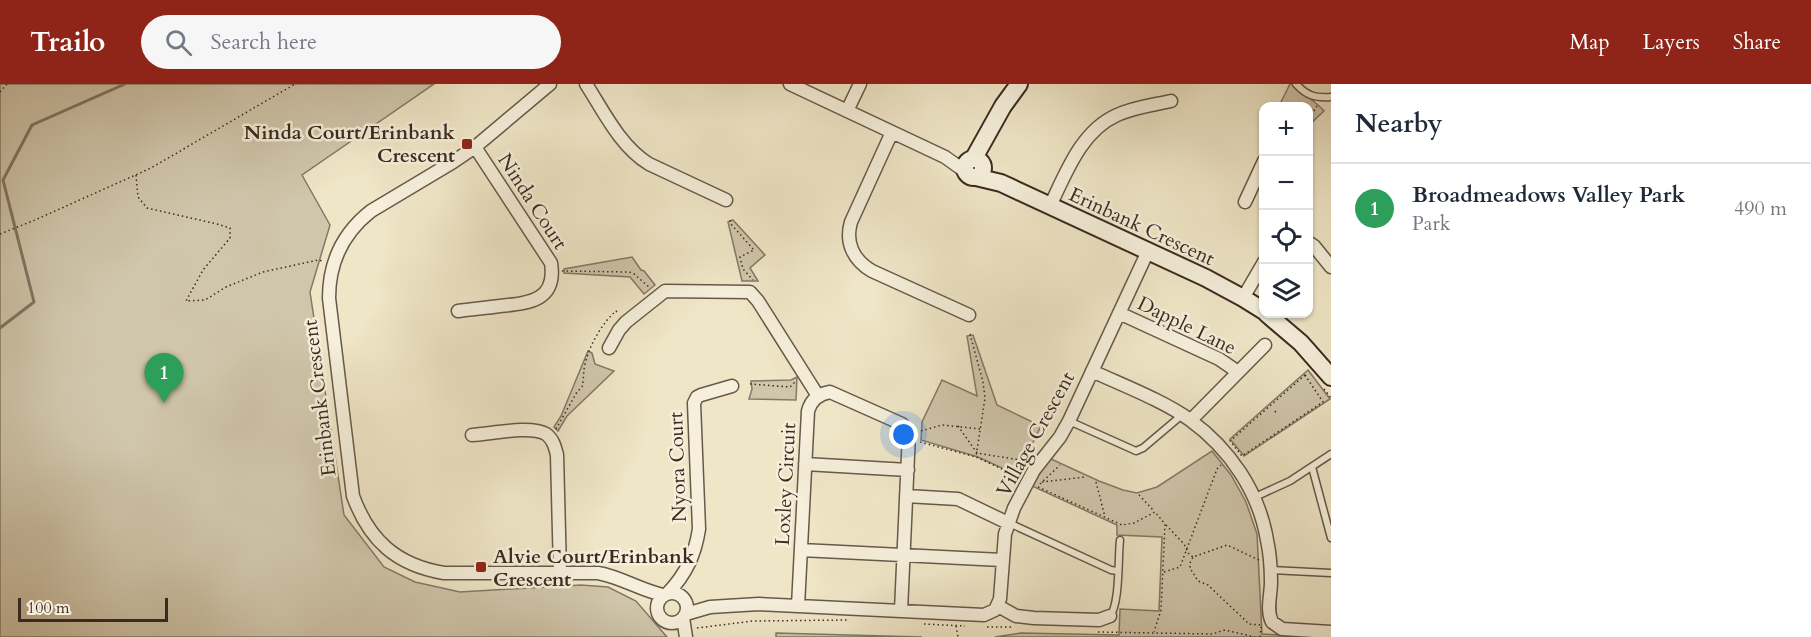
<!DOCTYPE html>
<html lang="en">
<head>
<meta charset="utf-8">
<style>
	:root { --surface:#fff; --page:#f6f6f7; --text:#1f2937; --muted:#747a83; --line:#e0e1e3; --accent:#8f2418 }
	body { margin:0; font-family:Cardo,serif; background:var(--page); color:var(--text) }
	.controls { position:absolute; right:18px; top:18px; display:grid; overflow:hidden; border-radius:12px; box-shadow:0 2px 4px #0004 }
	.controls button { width:54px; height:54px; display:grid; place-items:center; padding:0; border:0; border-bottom:2px solid var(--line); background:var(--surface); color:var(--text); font:30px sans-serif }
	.scale { position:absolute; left:18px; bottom:15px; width:150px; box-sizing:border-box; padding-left:6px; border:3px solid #3a2a20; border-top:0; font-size:16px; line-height:21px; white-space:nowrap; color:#3a2a20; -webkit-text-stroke:4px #f5efdb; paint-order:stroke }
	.you { position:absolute; left:904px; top:351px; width:21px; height:21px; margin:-15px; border:4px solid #fff; border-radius:50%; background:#1a73e8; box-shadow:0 0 0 9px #1a73e833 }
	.badge { display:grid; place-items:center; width:39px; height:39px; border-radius:50%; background:var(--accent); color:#fff; font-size:20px; font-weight:700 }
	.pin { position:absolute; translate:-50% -50px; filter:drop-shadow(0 2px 3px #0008) }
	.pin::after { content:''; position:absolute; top:32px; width:21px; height:18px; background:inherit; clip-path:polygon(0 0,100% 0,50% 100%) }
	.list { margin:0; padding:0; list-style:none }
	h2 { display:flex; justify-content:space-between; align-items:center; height:78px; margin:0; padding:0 24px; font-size:26px }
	h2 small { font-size:20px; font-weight:400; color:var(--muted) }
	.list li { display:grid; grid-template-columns:39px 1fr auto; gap:18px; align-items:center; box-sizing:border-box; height:90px; padding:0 24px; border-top:2px solid var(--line) }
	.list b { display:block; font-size:22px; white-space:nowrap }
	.list p { margin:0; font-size:20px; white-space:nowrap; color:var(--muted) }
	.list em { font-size:20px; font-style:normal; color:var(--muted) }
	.icon { flex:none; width:33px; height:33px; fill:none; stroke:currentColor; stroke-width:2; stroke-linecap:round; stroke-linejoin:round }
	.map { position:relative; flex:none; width:1331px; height:553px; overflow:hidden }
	header { display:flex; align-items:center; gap:36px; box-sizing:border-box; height:84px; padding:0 30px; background:var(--accent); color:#fff }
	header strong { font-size:28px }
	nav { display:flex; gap:33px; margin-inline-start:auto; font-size:21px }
	.search { width:420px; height:54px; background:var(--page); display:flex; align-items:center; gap:15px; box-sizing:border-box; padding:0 21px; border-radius:33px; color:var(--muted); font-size:22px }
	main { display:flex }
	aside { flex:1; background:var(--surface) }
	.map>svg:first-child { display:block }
</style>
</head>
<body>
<header>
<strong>Trailo</strong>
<div class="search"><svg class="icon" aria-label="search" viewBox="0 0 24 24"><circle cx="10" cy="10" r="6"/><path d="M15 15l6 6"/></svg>Search here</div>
<nav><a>Map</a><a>Layers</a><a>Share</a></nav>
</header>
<main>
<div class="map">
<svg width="1331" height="553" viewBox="0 0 1331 553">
	<rect width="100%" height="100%" fill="#efe6c7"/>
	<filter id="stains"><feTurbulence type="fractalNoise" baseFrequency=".00333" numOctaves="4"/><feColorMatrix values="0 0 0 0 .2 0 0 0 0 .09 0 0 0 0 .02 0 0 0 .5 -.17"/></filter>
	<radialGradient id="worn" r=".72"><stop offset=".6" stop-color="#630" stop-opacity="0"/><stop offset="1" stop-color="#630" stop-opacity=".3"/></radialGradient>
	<!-- park -->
	<path fill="#d0c6ab" stroke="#857866" stroke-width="1.5" d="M0 0H434L302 91 330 141 310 208 344 431 384 483 415 498 460 508 581 501 608 503 636 517 667 553H0Z
		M1290 0H1292C1302 11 1315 16 1324 27L1309 41 1308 22H1279Z
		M733 136 765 171 750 184 758 197H742L728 138Z
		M632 173 641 186 644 187 655 201 644 210 630 193 564 189V185Z
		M973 251 997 321 1041 342 1017 391 978 373 921 356 922 338 942 296 977 312 967 252Z
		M588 267 592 269 595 280 614 287 567 332 558 347 554 343 561 332Z
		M1308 286 1330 315 1244 372 1230 355Z
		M797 293 796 316 749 315 752 305 751 297 791 296Z
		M1212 367 1231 391 1246 418 1257 450 1262 550 1320 553H995L1021 549 1119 551 1120 525 1159 527 1162 453 1117 451V441L1032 402 1049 374 1099 397 1123 406 1137 409 1157 403Z
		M776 549 922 553H776Z"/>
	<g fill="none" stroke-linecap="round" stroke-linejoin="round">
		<!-- stream -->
		<path stroke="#817462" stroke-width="3" d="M0 244 34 218 3 96 32 41 125 0"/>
		<defs>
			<path id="lane" d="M1296 0C1307 12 1315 14 1331 13
				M1069 337 1136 367 1143 364 1182 331
				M1312 383 1331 454
				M1255 413 1290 397 1331 370
				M1009 439 1111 486 1117 487
				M1271 486 1331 489
				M1110 532C1120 520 1118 473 1120 456"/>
			<path id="street" d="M550 0 475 63 453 78 371 127C343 149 329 178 329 214L353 412C369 456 396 481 444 489H598C621 493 640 506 663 511
				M586 0C604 28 620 62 649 80L726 116
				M790 0 945 73 966 88
				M847 27 860 0
				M892 48 851 138C845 158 853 176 872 187L969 231
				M1245 118 1264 77
				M1050 122C1066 89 1081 47 1117 31 1134 23 1153 21 1171 17
				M1308 158 1314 162 1331 183
				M1243 214 1264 178
				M458 227C472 225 486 224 500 222 529 219 557 217 551 179L475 63
				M1119 229 1219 275 1238 288
				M609 264 619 246 626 238 665 207 750 208 758 217 818 312
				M1092 287C1122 301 1164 317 1190 336 1230 365 1259 408 1267 456 1270 470 1271 484 1271 498 1271 511 1266 526 1272 538L1282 545 1331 548
				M1191 336 1265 261
				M472 351C491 350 530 341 546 350 553 355 555 363 557 371L560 488
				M805 380 908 386
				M906 412 958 415 1008 439
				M801 466 1002 476
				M657 524a15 15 0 1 1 30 0a15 15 0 1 1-30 0Z
				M668 509C686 490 695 471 699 445L694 319 697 313 701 311 732 302
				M798 522 808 327C811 316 818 310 830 308L902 340 909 349 901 527
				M998 522 1016 532 1034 534 1099 536 1110 532
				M686 530 710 523 759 520 984 531 995 526 1000 515 1005 450 1014 424 1034 386 1060 353 1069 337 1148 167
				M683 534 686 553"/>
			<path id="secondary" d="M974 74 1003 22 1019 0
				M965 84a9 9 0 1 1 18 0a9 9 0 1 1-18 0Z
				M976 93 1001 99 1206 194 1243 214 1264 227
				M1267 230 1301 259 1331 293"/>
		</defs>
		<!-- lane casing -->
		<use href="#lane" stroke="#67594a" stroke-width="9"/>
		<!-- street casing -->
		<use href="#street" stroke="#67594a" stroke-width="15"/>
		<!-- secondary casing -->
		<use href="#secondary" stroke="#3a2a20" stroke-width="20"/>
		<!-- path -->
		<path stroke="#3a2a20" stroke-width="1.5" stroke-dasharray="1.5 3" stroke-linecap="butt" d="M0 8 7 0
			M1314 27 1317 22
			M136 91 138 113 147 124 217 140 230 144V154L203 186 186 217 205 216 226 203 263 188 318 176 323 177
			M730 136 731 140 754 166 740 173 743 185 753 196
			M0 150 35 136 151 84 295 0
			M562 187 628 188 633 189 650 204
			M970 250 983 298 985 314 976 373
			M1305 291 1323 318 1242 372 1230 357Z
			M750 300 790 303 795 298
			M1324 305 1331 314
			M1275 327 1277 330
			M958 342 977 369 1026 377 1030 372
			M556 345 577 308 582 303C584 296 583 288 585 280 589 262 602 239 616 227L618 230
			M921 347 942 341 981 345
			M920 358 976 373 1017 392
			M1042 398 1085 393
			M1096 398 1105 433
			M1040 400 1060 381
			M1038 403 1122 441 1134 439 1155 428 1165 440 1161 526 1154 548
			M1139 411 1154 427
			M1166 441 1184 460 1189 470 1193 473
			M1259 476 1227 461 1193 473 1190 479V484L1198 497 1208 501 1249 540 1261 541
			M1164 488 1180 483 1217 385 1221 381
			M924 540 965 542
			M956 542 958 553
			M987 543H1013
			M697 544 753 537 848 536
			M1098 548 1212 550 1225 546 1255 553
			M1260 553 1261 543"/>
		<!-- lane -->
		<use href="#lane" stroke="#f5efdb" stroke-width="6"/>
		<!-- street -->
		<use href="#street" stroke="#f5efdb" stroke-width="12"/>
		<!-- secondary -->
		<use href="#secondary" stroke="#f5efdb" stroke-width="16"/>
	</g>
	<!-- markers -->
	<g fill="#8f2418" stroke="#f5efdb" stroke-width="2">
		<rect x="461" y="54" width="12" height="12" rx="3"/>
		<rect x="475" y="477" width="12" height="12" rx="3"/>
	</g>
	<g text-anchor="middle" stroke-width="5" stroke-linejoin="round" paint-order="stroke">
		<!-- poi labels -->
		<g font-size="20" font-weight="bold" fill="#3a2a20" stroke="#f5efdb" text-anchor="end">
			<text x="455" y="55">Ninda Court/Erinbank<tspan x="455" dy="23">Crescent</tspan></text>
			<text x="493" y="479" text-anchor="start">Alvie Court/Erinbank<tspan x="493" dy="23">Crescent</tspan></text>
		</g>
		<!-- street labels -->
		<g font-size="20" fill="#3a2a20" stroke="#f5efdb">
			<text transform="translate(533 117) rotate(57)" y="7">Ninda Court</text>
			<text transform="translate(1142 142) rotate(25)" y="7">Erinbank Crescent</text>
			<text transform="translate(1187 241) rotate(26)" y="7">Dapple Lane</text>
			<text transform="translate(319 314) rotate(-97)" y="7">Erinbank Crescent</text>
			<text transform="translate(1035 350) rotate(-61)" y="7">Village Crescent</text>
			<text transform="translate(677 383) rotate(-92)" y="7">Nyora Court</text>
			<text transform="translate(785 400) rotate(-87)" y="7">Loxley Circuit</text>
		</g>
	</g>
	<rect width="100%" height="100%" filter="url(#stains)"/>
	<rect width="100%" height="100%" fill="url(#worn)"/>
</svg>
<div class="controls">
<button>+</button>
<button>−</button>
<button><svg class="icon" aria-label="locate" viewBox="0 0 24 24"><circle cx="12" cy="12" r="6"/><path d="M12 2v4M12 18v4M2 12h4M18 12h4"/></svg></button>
<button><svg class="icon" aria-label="layers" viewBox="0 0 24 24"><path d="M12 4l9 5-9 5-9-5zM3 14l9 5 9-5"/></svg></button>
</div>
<div class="scale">100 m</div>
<div class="you"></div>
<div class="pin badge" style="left:164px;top:319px;background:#2e9e5b">1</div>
</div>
<aside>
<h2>Nearby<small></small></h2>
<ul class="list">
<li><span class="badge" style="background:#2e9e5b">1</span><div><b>Broadmeadows Valley Park</b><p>Park</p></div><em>490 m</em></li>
</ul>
</aside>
</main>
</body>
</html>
